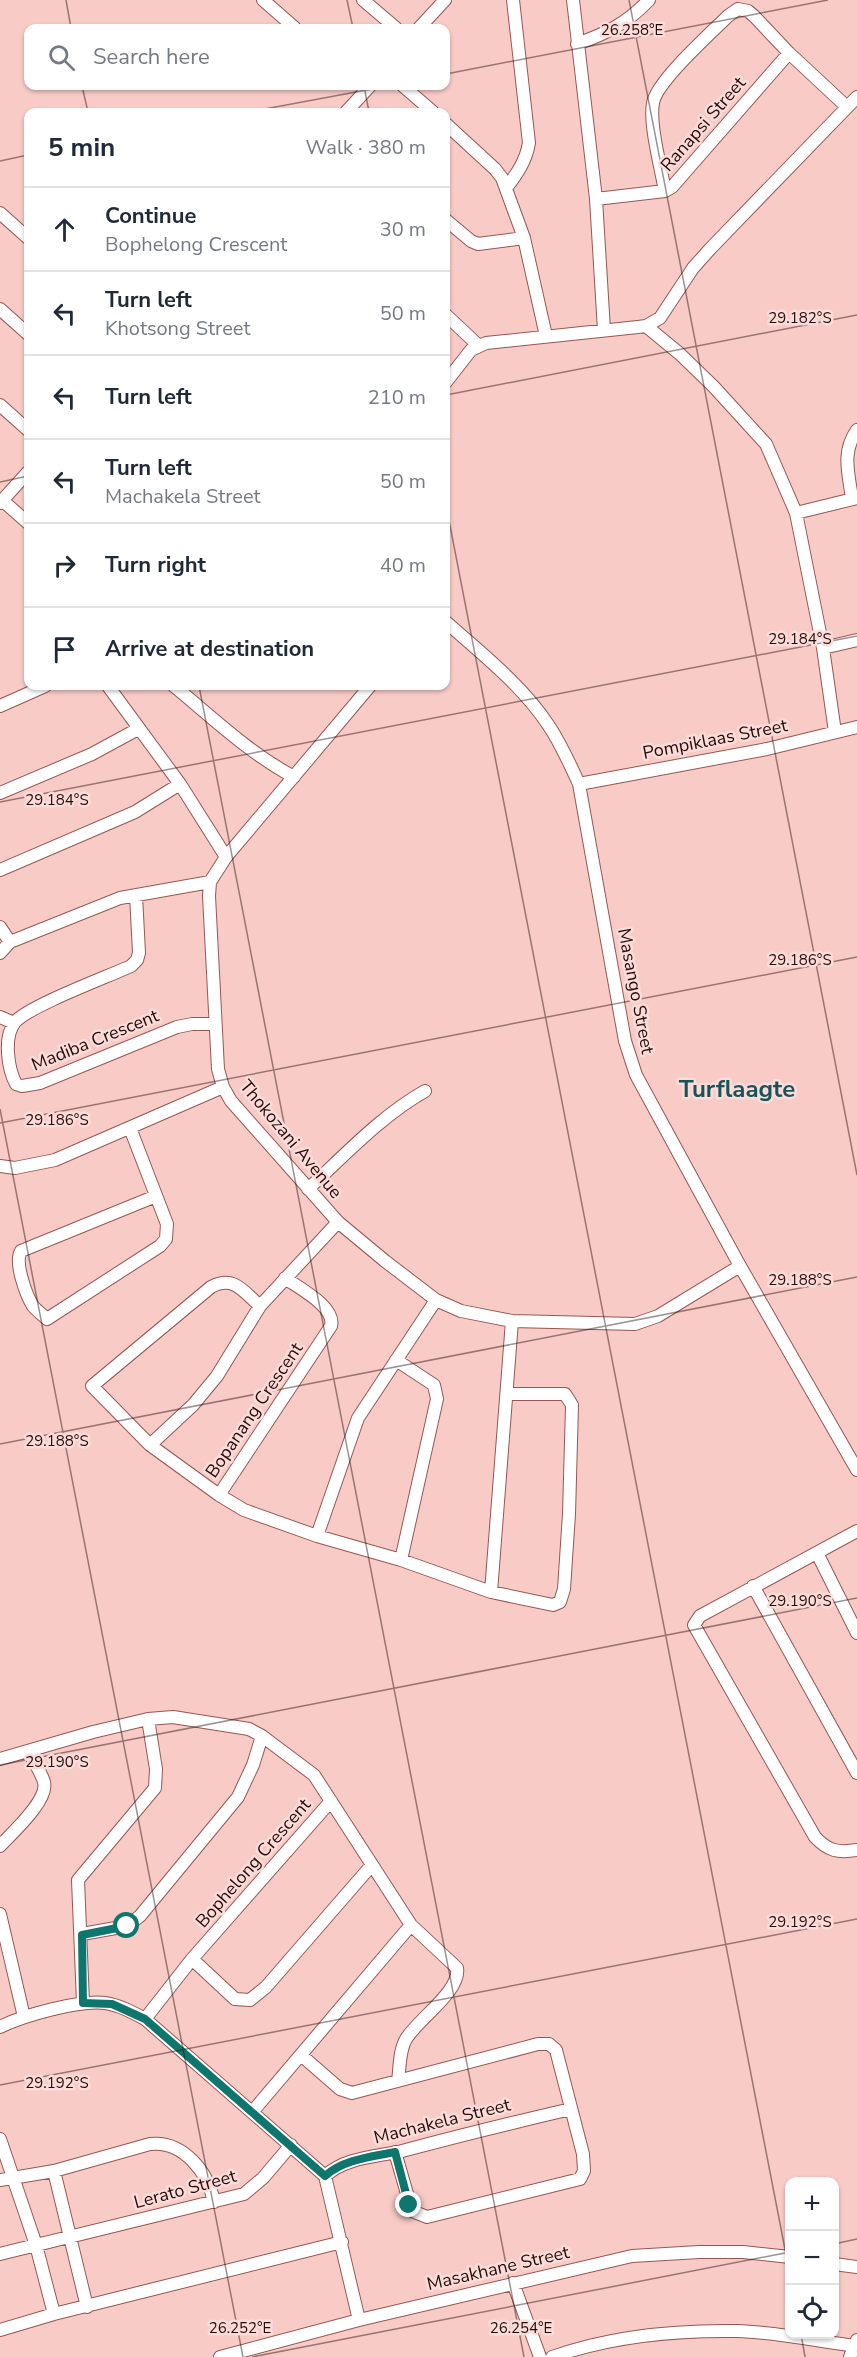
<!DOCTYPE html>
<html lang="en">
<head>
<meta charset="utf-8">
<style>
	:root { --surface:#fff; --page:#f2f2f3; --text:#1f2937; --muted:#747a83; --line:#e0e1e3 }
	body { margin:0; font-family:"Nunito Sans",sans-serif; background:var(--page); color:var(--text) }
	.controls { position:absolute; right:18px; bottom:18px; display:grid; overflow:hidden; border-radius:12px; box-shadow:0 2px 4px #0004 }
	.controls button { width:54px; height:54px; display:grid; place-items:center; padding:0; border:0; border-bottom:2px solid var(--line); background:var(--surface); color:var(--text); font:30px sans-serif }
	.stop { position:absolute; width:18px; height:18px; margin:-14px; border:4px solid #0f766e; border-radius:50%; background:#fff }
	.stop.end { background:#0f766e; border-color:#fff; box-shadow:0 2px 6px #0008 }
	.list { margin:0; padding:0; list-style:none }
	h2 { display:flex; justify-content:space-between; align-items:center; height:78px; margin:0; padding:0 24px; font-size:26px }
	h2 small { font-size:20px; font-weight:400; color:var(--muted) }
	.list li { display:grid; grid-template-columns:39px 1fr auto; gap:18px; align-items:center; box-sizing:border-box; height:84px; padding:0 24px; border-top:2px solid var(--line) }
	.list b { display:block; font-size:22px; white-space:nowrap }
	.list p { margin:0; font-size:20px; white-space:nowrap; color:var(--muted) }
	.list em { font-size:20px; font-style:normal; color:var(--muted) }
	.icon { flex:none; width:33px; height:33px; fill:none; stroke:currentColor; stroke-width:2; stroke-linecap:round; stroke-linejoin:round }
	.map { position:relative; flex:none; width:857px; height:2357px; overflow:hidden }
	.search { position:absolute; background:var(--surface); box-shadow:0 2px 4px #0004; left:24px; top:24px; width:426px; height:66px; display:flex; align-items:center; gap:15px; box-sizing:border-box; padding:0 21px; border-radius:12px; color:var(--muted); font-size:22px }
	.panel { position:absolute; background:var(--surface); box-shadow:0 2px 4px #0004; left:24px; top:108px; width:426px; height:582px; border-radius:12px }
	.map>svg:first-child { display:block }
</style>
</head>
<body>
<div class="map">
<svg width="857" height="2357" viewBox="0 0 857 2357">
	<rect width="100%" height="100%" fill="#f9cbc7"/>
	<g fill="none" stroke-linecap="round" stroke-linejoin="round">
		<defs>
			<path id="minor" d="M263 0 295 28
				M363 0 396 28
				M573 0 596 199 604 330
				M419 28 445 0
				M577 44C607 33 626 24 649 0
				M403 86 433 112
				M346 112 370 86
				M446 124 495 169 502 178 524 238 546 336
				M506 188C517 174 526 161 529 143L513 0
				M665 191C661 168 649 124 653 103 656 82 711 33 728 16L738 9 748 11 754 16 789 53 847 107
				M596 199 665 191 672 187 789 53
				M0 213 28 238
				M446 220 471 241 478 244 524 238
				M0 309 28 334
				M446 315 478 345
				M646 326 680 354 714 387 766 444 796 513 823 648 835 732
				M446 382 471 350 486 343 638 327 646 326 660 318 693 268 710 249 857 97
				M0 405 28 430
				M852 499C849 474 841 453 857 430
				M2 500 28 523
				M0 503 28 472
				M796 513 857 498
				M446 622C482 654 522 685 549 726 561 744 570 764 579 784L625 1041 636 1075 740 1266 857 1470
				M823 648 857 640
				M108 686 180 784 226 857
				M174 686C213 718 249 753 294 777
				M370 686 226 857 210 882 209 896 218 1069 223 1087 231 1101 338 1222 385 1261 436 1300 461 1311 512 1321 635 1324 658 1316 740 1266
				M0 706 45 686
				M579 784 767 749 857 727
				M0 793 92 754 138 729
				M0 870 135 812 180 784
				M136 895 139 953 137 960 131 966C107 977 29 1006 15 1022 3 1037 8 1069 16 1084L22 1086 40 1083 177 1027 192 1024H215
				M0 927 10 942
				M0 953 10 942 120 898 210 882
				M0 1017 14 1023
				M130 1128 167 1224 166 1239 160 1246 47 1319C43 1315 37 1311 33 1306 26 1295 14 1262 21 1251L156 1196
				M0 1166 15 1168 55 1160 223 1087
				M308 1189C345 1155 381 1116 425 1091
				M260 1306C243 1291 234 1275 211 1287L92 1386 150 1445 219 1495 244 1510 317 1536 401 1560 491 1592 553 1605 560 1602 564 1589 569 1514 572 1405 565 1394H507
				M396 1360 434 1385 437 1399 401 1560
				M150 1445 193 1405 217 1376 260 1306 338 1222
				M219 1495 331 1326C336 1307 299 1288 285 1278
				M857 1531 700 1616 694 1625 815 1837C828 1851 838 1853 857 1850
				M317 1536 358 1418 436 1300
				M817 1553 857 1633
				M753 1586 857 1773
				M491 1592 512 1321
				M0 1759 93 1732 148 1719 173 1717 249 1729 262 1736 314 1775 411 1925 457 1968C461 1991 418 2019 406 2039 399 2051 400 2067 398 2081
				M0 1846C12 1833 49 1800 44 1782 41 1772 34 1762 29 1752
				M0 1914 24 2017
				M82 1934 127 1926 140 1916 238 1797 253 1765 262 1736
				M192 1959 235 1999 250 2000 266 1987 371 1866
				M83 2003 78 1880 155 1788 156 1769 148 1719
				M145 2019 192 1959 331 1801
				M0 2027C24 2015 79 2000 105 2003 119 2005 132 2012 145 2019L325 2176 359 2320
				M301 2055 340 2089 352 2093 538 2044H549L556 2050 583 2154 584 2171 580 2179 427 2217 412 2211 395 2152
				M253 2111 411 1925
				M0 2139 36 2245 54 2314
				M54 2171 87 2307
				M325 2176C346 2157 376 2157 402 2151 458 2136 515 2122 571 2109
				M0 2180 54 2171 150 2144C183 2140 208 2172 214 2202
				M0 2254 244 2194 263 2178 291 2145
				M834 2264 857 2267
				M513 2283 540 2357
				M0 2330 54 2314 342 2242
				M220 2357 359 2320 632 2256 699 2252H743L790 2257
				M552 2357C611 2336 674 2330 737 2331 776 2332 816 2341 855 2346
				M850 2357 857 2340"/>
		</defs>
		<!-- minor casing -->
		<use href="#minor" stroke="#985652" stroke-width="14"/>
		<!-- minor -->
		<use href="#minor" stroke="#fff" stroke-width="12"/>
	</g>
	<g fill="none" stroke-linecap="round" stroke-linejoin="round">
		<!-- route -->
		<path stroke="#0f766e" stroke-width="8" d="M127 1926 82 1935 83 2003 112 2004 145 2019 325 2176C344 2159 371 2157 395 2152L409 2205"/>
	</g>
	<!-- ticks -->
	<path fill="none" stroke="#260c0b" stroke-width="1.5" stroke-opacity="0.45" d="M66 0 71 28M347 0 353 28M629 0 857 1175M446 74 828 0M82 86 88 112M364 86 369 112M249 112 388 86M0 161 28 155M446 395 857 315M0 482 28 476M446 505 790 2275M199 686 524 2357M0 802 857 636M0 1109 243 2357M0 1123 857 957M0 1444 857 1277M0 1765 857 1598M0 2085 857 1919M834 2244 857 2239M801 2334 805 2357M252 2357 790 2252"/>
	<g text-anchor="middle" stroke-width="5" stroke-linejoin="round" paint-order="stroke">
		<!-- street labels -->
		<g font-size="18" fill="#260c0b" stroke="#fcdcd9">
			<text transform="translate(703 124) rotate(-49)" y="6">Ranapsi Street</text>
			<text transform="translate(715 739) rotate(-11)" y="6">Pompiklaas Street</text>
			<text transform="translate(636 991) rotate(79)" y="6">Masango Street</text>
			<text transform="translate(95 1040) rotate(-22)" y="6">Madiba Crescent</text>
			<text transform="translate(291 1139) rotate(50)" y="6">Thokozani Avenue</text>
			<text transform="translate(254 1410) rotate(-56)" y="6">Bopanang Crescent</text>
			<text transform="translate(253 1863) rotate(-49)" y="6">Bophelong Crescent</text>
			<text transform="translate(442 2121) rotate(-14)" y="6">Machakela Street</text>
			<text transform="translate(185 2189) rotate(-15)" y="6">Lerato Street</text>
			<text transform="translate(498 2268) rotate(-13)" y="6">Masakhane Street</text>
		</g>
		<!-- district labels -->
		<g font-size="24" font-weight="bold" fill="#185359" stroke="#fcdcd9">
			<text x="737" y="1097">Turflaagte</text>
		</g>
	</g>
	<g font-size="15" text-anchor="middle" fill="#260c0b" stroke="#fcdcd9" stroke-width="5" stroke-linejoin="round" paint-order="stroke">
		<text x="632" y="35">26.258°E</text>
		<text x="800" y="323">29.182°S</text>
		<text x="800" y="644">29.184°S</text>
		<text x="57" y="805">29.184°S</text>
		<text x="800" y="965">29.186°S</text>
		<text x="57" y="1125">29.186°S</text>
		<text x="800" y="1285">29.188°S</text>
		<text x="57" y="1446">29.188°S</text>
		<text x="800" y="1606">29.190°S</text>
		<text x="57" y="1767">29.190°S</text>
		<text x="800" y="1927">29.192°S</text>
		<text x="57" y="2088">29.192°S</text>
		<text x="240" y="2333">26.252°E</text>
		<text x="521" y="2333">26.254°E</text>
	</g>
</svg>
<div class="controls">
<button>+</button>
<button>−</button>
<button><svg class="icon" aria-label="locate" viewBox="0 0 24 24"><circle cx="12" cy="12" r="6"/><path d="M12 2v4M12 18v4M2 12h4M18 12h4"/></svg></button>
</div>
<div class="stop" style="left:127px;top:1926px"></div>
<div class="stop end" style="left:409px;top:2205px"></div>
<div class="search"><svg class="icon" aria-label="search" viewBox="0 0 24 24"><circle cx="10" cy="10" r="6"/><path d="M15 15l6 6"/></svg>Search here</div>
<section class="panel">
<h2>5 min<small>Walk · 380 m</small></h2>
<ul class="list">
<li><svg class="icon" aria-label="ahead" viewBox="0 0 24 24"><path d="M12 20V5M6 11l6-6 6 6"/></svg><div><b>Continue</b><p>Bophelong Crescent</p></div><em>30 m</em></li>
<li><svg class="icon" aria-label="left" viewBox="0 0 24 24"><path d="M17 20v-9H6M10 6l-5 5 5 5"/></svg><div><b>Turn left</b><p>Khotsong Street</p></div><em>50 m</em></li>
<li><svg class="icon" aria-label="left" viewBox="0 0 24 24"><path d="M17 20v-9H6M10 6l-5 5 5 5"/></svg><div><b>Turn left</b></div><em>210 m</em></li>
<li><svg class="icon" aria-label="left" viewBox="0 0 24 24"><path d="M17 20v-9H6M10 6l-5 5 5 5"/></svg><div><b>Turn left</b><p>Machakela Street</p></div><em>50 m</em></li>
<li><svg class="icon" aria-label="right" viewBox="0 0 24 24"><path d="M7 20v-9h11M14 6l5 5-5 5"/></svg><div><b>Turn right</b></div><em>40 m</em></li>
<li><svg class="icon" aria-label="arrive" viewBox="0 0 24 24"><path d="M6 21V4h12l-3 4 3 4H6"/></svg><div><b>Arrive at destination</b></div></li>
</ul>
</section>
</div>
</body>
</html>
